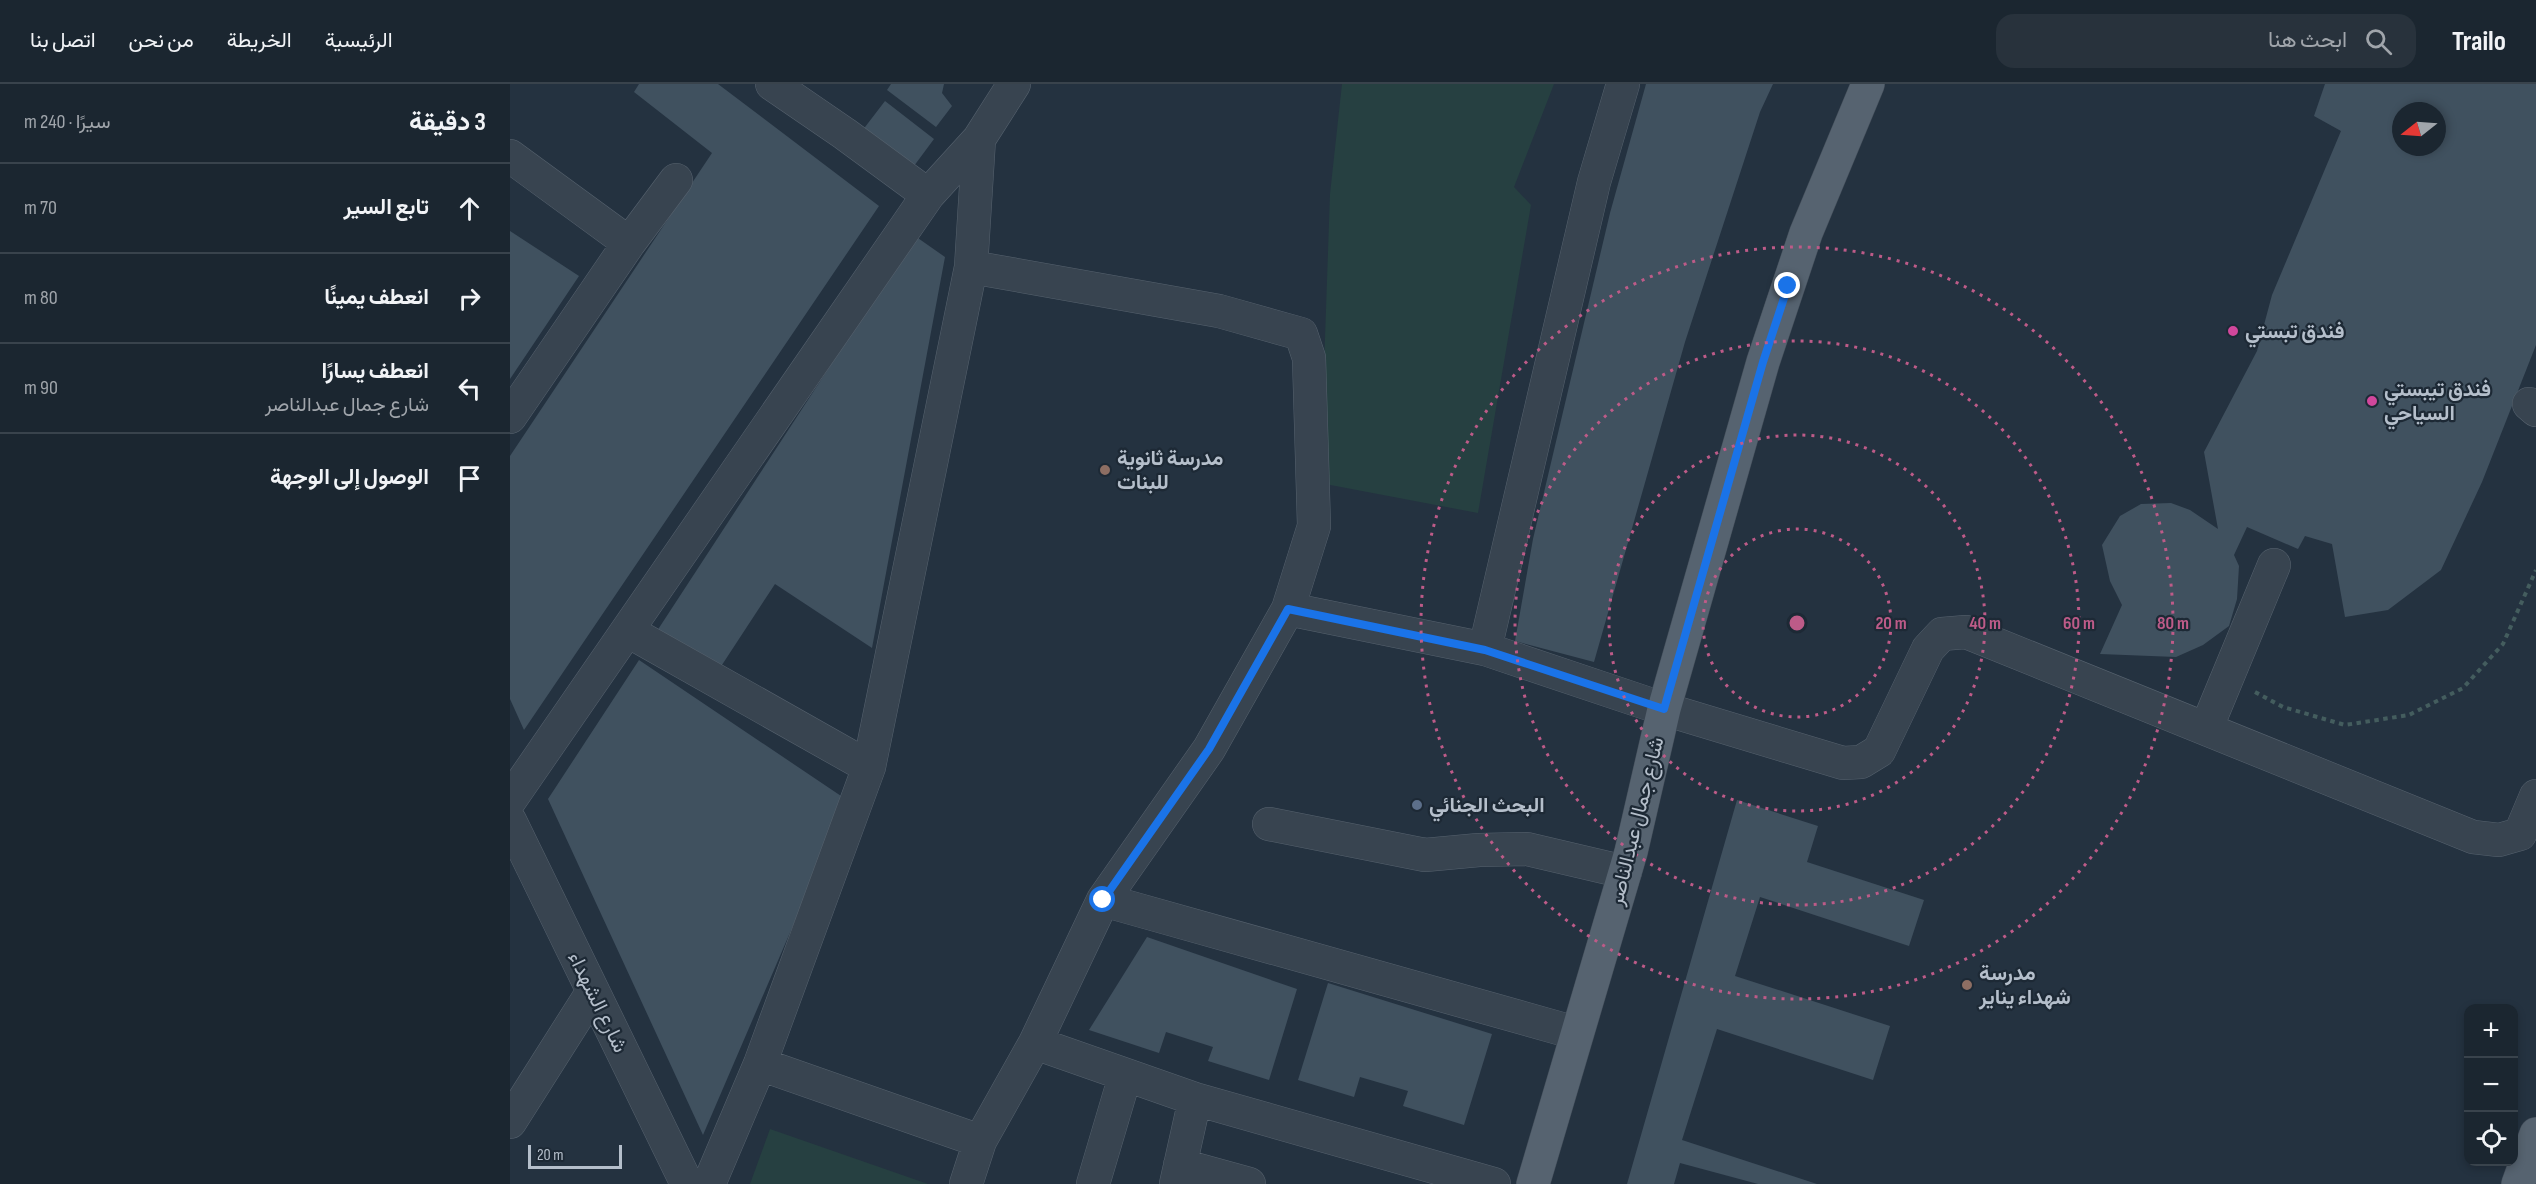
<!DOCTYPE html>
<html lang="ar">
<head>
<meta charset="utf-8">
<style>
	:root { --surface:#1b2630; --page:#28323c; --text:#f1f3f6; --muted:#a0a5ab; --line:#39434c }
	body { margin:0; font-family:"Sofia Sans Condensed",Vazirmatn,sans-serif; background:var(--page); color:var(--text); direction:rtl }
	.controls { position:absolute; right:18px; bottom:18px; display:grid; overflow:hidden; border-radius:12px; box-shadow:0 3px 9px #0003 }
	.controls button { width:54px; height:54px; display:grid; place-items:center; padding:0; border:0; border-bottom:2px solid var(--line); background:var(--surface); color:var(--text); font:30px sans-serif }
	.compass { position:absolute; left:1882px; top:18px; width:54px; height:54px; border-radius:50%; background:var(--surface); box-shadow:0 3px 9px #0003; rotate:253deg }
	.scale { position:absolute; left:18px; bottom:15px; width:94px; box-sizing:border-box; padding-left:6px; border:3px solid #b5bfcb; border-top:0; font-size:16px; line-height:21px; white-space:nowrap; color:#b5bfcb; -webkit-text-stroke:4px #1d2935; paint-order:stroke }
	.stop { position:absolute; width:18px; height:18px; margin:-14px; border:4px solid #1a73e8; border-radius:50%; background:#fff }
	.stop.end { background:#1a73e8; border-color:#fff; box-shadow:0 2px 6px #0008 }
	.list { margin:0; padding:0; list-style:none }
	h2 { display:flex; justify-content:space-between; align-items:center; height:78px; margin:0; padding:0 24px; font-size:26px }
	h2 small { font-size:20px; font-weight:400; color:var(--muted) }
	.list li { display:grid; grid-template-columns:39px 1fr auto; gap:18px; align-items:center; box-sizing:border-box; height:90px; padding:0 24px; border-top:2px solid var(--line) }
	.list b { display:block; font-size:22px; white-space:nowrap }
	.list p { margin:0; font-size:20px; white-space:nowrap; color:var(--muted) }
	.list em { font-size:20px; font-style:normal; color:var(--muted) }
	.icon { flex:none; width:33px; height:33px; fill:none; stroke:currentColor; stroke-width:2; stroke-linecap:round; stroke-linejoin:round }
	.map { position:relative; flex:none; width:2026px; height:1100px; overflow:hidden; direction:ltr }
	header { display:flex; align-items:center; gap:36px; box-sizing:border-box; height:84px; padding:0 30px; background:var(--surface); border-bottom:2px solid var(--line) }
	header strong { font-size:28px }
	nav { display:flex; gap:33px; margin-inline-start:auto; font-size:21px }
	.search { width:420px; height:54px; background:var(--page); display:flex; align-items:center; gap:15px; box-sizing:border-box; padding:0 21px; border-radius:18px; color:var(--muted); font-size:22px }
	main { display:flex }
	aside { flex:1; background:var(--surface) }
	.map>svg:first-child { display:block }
</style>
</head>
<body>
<header>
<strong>Trailo</strong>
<div class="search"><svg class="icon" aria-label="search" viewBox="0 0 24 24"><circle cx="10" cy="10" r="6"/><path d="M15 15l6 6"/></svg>ابحث هنا</div>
<nav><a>الرئيسية</a><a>الخريطة</a><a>من نحن</a><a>اتصل بنا</a></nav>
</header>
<main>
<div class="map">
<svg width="2026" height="1100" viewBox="0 0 2026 1100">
	<rect width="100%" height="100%" fill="#243240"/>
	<!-- green -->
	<path fill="#264041" d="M832 0H1044L1004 103 1021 121 968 429 810 399 820 110Z
		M260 1045 418 1100H240Z"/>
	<!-- building -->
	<path fill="#40515f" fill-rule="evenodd" d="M129 0H208L369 122 14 646 0 615V372L202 69 124 8Z
		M381 0H434L432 9 442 22 426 43 377 6Z
		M1136 0H1263L1250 28 1175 258 1084 578 1005 557 1023 455 1100 129Z
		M1815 0H2026V261L1972 398 1931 486 1878 526 1835 533 1822 460 1795 452 1788 465 1737 443 1724 471 1729 482 1727 515 1719 542 1693 561 1666 573 1590 570 1612 521 1600 497 1592 461 1610 432 1631 420 1661 419 1680 426 1708 445 1694 368 1747 267 1762 211 1831 47 1804 32ZM1891 27H1927V63H1891Z
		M375 17 424 55 401 86 352 47Z
		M0 147 69 192 0 295Z
		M405 152 435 173 362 564 265 500 208 587 147 547Z
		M129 576 337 716 193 1051 38 715Z
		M1227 716 1308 742 1297 778 1414 816 1399 862 1250 813 1225 892 1380 942 1363 996 1207 945 1172 1056 1307 1100H1248L1170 1079 1164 1100H1117Z
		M637 853 787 905 759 996 698 977 703 963 656 948 649 969 579 946Z
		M818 899 982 950 954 1041 893 1022 898 1007 850 993 844 1013 788 996Z"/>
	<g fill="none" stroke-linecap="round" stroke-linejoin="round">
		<defs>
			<path id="minor" d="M262 0 335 50 418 111
				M0 72 119 159
				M2019 320 2026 326
				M0 333 119 159 166 96
				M778 525 975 565 1154 625 1333 679 1351 678 1369 667 1418 565 1432 550 1456 548 1963 753 1989 756 2010 750 2026 712
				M118 547 359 683
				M975 565 1084 98 1113 0
				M1696 645 1764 481
				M0 716 418 111 469 55
				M0 737 177 1100
				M759 740 915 771 969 766 1017 765 1115 788
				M593 816 1066 949
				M525 959 685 1015 984 1100
				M250 980 470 1057
				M0 1038 83 907
				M670 1081 739 1100
				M199 1100 250 980 359 683 461 183 469 55 504 0
				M456 1100 470 1057 525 959 593 816 699 665 778 525 804 442 799 274 791 250 709 227 461 183
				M583 1100 615 992
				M666 1100 685 1015"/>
			<path id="major" d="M1023 1100 1121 768 1154 625 1253 278 1296 149 1358 0
				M2008 1100 2026 1050"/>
		</defs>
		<!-- minor casing -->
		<use href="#minor" stroke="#56626e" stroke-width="34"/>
		<!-- major casing -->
		<use href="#major" stroke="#424d59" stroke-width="34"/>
		<!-- path -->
		<path stroke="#445d5e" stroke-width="4" stroke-dasharray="4.5 4.5" stroke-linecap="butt" d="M1745 608 1773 623 1835 641 1899 631 1953 604 1993 560 2026 486"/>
		<!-- minor -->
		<use href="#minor" stroke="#384450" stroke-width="33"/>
		<!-- major -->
		<use href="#major" stroke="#566370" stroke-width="33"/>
	</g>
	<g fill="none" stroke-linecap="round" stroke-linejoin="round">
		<!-- route -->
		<path stroke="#1a73e8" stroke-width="8" d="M593 816 699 665 778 525 975 566 1154 625 1253 278 1278 202"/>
	</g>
	<!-- distance rings -->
	<g fill="none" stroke="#bd5b88" stroke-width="3" stroke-dasharray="3 6">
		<circle cx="1287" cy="539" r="94"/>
		<circle cx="1287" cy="539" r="188"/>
		<circle cx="1287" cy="539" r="282"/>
		<circle cx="1287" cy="539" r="376"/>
	</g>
	<!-- markers -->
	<g fill="#d1479c" stroke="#1d2935" stroke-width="2">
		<circle cx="1723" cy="247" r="6"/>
		<circle cx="1862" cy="317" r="6"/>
	</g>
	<g fill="#8d6e63" stroke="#1d2935" stroke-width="2">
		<circle cx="595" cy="386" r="6"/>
		<circle cx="1457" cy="901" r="6"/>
	</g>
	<circle fill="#5c6f8a" stroke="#1d2935" stroke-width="2" cx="907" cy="721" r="6"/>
	<g text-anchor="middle" stroke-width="4.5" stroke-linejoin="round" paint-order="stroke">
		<!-- poi labels -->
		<g font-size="21" font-weight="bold" fill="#b5bfcb" stroke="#1d2935" text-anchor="start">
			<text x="1735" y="254">فندق تبستي</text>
			<text x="1874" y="312">فندق تيبستي<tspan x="1874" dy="24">السياحي</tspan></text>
			<text x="607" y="381">مدرسة ثانوية<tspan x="607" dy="24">للبنات</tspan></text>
			<text x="919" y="728">البحث الجنائي</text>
			<text x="1469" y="896">مدرسة<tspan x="1469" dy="24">شهداء يناير</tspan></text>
		</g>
		<!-- street labels -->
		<g font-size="21" fill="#b5bfcb" stroke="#1d2935">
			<text transform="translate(1126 737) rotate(-76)" y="7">شارع جمال عبدالناصر</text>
			<text transform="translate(88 918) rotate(64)" y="7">شارع الشهداء</text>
		</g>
	</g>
	<circle cx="1287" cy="539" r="9" fill="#bd5b88" stroke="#1d2935" stroke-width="3"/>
	<g font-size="18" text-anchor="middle" font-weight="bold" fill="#bd5b88" stroke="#1d2935" stroke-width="4.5" stroke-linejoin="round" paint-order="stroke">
		<text x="1381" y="545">20 m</text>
		<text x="1475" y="545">40 m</text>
		<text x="1569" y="545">60 m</text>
		<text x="1663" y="545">80 m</text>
	</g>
</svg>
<div class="controls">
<button>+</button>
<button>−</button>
<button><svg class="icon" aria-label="locate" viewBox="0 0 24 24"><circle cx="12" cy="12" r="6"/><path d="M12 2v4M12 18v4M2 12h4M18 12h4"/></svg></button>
</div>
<svg class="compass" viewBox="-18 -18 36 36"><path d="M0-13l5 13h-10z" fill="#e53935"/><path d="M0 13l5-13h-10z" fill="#a0a5ab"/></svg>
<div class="scale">20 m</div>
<div class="stop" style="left:593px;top:816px"></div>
<div class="stop end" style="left:1278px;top:202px"></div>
</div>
<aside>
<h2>3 دقيقة<small>سيرًا · 240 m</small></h2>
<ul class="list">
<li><svg class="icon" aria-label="ahead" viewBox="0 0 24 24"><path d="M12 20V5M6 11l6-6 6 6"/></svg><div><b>تابع السير</b></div><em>70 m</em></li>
<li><svg class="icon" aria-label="right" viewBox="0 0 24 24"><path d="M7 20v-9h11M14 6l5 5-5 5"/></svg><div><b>انعطف يمينًا</b></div><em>80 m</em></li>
<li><svg class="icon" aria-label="left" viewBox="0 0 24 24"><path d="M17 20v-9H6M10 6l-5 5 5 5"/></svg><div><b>انعطف يسارًا</b><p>شارع جمال عبدالناصر</p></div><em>90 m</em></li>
<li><svg class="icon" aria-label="arrive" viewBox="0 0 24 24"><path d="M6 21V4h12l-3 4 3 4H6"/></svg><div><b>الوصول إلى الوجهة</b></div></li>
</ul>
</aside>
</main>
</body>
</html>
